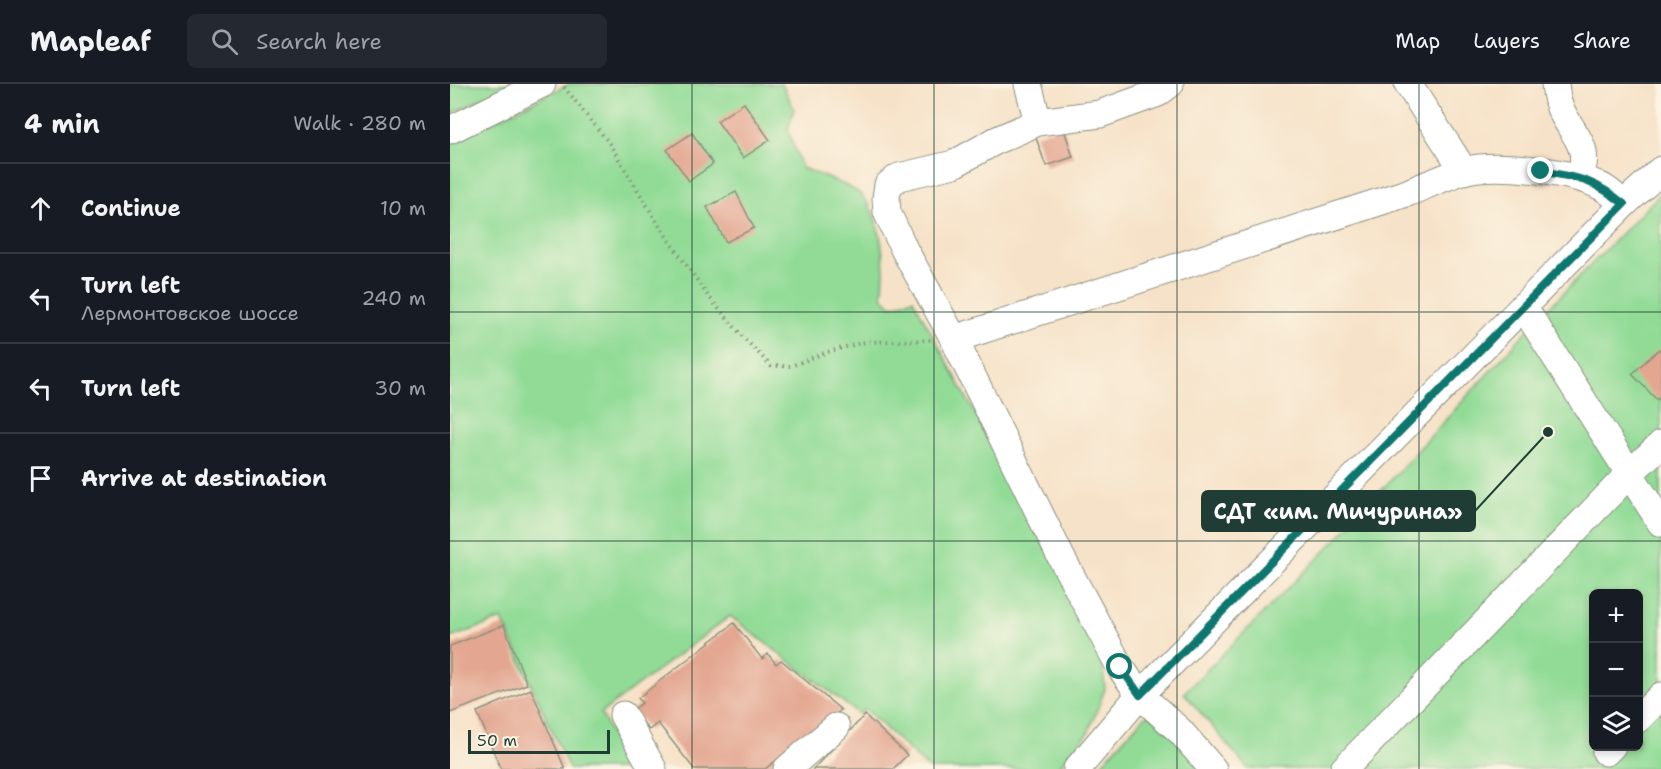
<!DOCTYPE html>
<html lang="en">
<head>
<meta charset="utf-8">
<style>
	:root { --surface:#171b24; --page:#242831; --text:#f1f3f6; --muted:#9ea1a6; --line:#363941 }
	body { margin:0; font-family:"Shantell Sans",sans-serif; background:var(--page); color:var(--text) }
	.controls { position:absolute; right:18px; bottom:18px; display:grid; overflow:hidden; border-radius:9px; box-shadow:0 3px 9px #0003 }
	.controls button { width:54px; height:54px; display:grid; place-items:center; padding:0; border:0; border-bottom:2px solid var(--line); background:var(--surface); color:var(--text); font:30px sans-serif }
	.scale { position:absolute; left:18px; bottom:15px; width:142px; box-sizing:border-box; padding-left:6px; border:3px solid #1f3d34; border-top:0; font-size:16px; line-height:21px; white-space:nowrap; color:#1f3d34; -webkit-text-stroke:4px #fcf5e5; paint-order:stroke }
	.stop { position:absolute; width:18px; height:18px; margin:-14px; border:4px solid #0f766e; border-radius:50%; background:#fff }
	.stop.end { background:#0f766e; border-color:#fff; box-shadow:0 2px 6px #0008 }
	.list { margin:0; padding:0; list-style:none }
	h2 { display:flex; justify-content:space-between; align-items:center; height:78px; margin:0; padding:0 24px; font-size:26px }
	h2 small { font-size:20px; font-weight:400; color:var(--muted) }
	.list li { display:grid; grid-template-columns:39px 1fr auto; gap:18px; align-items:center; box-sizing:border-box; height:90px; padding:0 24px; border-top:2px solid var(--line) }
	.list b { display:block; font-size:22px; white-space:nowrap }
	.list p { margin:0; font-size:20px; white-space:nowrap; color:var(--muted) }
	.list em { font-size:20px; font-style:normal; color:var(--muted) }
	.icon { flex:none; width:33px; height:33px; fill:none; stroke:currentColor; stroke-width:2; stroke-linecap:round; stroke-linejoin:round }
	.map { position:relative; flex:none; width:1211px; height:685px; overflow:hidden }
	header { display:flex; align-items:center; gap:36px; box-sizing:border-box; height:84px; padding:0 30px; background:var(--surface); border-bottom:2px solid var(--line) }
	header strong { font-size:28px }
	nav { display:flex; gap:33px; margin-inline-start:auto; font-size:21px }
	.search { width:420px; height:54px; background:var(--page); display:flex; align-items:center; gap:15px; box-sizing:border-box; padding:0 21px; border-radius:9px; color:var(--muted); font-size:22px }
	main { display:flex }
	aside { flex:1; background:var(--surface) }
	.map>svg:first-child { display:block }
</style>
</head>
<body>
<header>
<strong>Mapleaf</strong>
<div class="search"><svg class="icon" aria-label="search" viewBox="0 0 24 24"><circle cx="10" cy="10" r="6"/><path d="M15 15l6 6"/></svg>Search here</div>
<nav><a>Map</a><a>Layers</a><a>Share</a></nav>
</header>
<main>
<aside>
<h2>4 min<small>Walk · 280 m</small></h2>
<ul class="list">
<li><svg class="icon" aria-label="ahead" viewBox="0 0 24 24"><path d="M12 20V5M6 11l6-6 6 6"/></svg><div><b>Continue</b></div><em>10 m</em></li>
<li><svg class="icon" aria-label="left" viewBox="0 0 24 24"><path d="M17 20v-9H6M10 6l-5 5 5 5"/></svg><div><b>Turn left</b><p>Лермонтовское шоссе</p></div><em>240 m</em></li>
<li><svg class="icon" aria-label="left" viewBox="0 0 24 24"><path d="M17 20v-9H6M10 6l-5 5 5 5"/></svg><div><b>Turn left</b></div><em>30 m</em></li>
<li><svg class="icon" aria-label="arrive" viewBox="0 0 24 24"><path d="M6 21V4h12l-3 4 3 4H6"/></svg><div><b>Arrive at destination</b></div></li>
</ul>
</aside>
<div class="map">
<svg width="1211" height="685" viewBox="0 0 1211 685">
	<rect width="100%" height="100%" fill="#fcf5e5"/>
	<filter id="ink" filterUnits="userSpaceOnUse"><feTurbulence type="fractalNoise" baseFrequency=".0167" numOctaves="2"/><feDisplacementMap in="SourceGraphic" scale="12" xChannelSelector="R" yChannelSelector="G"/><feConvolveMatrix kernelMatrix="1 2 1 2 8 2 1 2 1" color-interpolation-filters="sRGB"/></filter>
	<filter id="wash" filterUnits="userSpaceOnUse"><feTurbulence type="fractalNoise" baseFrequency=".008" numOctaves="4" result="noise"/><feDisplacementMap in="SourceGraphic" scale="24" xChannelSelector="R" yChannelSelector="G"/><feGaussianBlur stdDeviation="1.35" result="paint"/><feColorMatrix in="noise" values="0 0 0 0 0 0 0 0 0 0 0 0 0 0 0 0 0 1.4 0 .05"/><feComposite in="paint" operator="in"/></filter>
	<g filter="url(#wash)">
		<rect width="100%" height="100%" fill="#f6e2c8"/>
		<!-- green -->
		<path fill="#91db96" stroke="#588c65" stroke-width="1.5" fill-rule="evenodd" d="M0 0H62L0 30Z
			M119 0H332L344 25 338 46 352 84C364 89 402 102 409 109 432 130 437 182 432 212L442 222 463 215 640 541 652 576 655 605 638 649 607 685H479L415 625 409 630 280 532 151 629 178 685H119L52 535 0 554V59Z
			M1211 109V685H798L734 609 886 456 1084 239ZM1144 509H1188V662H1144Z
			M700 631 758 685H647L694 633Z"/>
		<g id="blocks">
			<!-- building -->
			<path fill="#e3a690" d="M294 19 320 56 293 74 267 37Z
				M613 42 623 73 596 82 585 51Z
				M242 49 263 80 239 97 217 66Z
				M286 108 304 144 276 158 257 123Z
				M1209 265 1211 267V312L1207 316 1182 290Z
				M284 539 312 575 318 570 326 580 331 576 391 626 315 685H244L208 639 199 646 183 626 192 619 188 614Z
				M54 541 77 600 0 629V562Z
				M81 605 115 685H51L27 628Z
				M415 631 457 671 443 685H363Z"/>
		</g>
	</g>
	<g filter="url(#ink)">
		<use href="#blocks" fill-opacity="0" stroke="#8a907e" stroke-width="1.5"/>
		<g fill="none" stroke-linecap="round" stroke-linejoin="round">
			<defs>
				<path id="minor" d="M578 0 588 38
					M720 0 708 9 650 30 588 38 547 56 504 80 449 93 438 101 436 114 437 128 455 167 504 255 610 471 670 583 690 611 730 647 763 685
					M958 0 1014 87
					M1105 0C1106 8 1107 17 1110 24 1122 51 1143 62 1129 94
					M0 46 92 0
					M1073 222 1211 439
					M504 255 957 109C975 102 994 93 1013 87 1044 78 1123 87 1152 103 1160 107 1167 115 1174 120
					M173 631 203 685
					M1188 635 1211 612
					M1156 668 1162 662
					M337 685 386 643
					M627 685 690 611 1174 120 1211 86
					M894 685 1180 389 1211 360"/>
			</defs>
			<!-- minor casing -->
			<use href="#minor" stroke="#8a907e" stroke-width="29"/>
			<!-- path -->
			<path stroke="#8a907e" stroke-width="4" stroke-dasharray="1.5 4.5" stroke-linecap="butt" d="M114 3 159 59 212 146 258 212 294 254 321 282H341L377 268 415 258 481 256"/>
			<!-- minor -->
			<use href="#minor" stroke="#fff" stroke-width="27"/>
		</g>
	</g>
	<g fill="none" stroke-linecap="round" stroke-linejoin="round" filter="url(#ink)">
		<!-- route -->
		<path stroke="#0f766e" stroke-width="8" d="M670 583 690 611 1174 120C1143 95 1129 94 1091 87"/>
	</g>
	<!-- grid -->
	<path fill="none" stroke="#1f3d34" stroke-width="1.5" stroke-opacity="0.55" d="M242 0V685M484 0V685M727 0V685M969 0V685M0 228H1211M0 457H1211"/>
	<!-- callouts -->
	<path fill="none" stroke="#1f3d34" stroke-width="2" d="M1098 348L1025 427"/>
	<circle fill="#1f3d34" stroke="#fcf5e5" stroke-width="2" cx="1098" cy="348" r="6"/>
	<rect fill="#1f3d34" stroke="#1f3d34" stroke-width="2" x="752" y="407" width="273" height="40" rx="6"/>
	<g font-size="22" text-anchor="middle" font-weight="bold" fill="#fff">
		<text x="888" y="435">СДТ «им. Мичурина»</text>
	</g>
</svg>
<div class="controls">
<button>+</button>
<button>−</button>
<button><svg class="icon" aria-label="layers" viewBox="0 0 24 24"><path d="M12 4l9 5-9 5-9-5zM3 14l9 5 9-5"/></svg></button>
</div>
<div class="scale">50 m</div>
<div class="stop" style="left:670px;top:583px"></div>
<div class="stop end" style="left:1091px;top:87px"></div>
</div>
</main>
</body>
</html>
